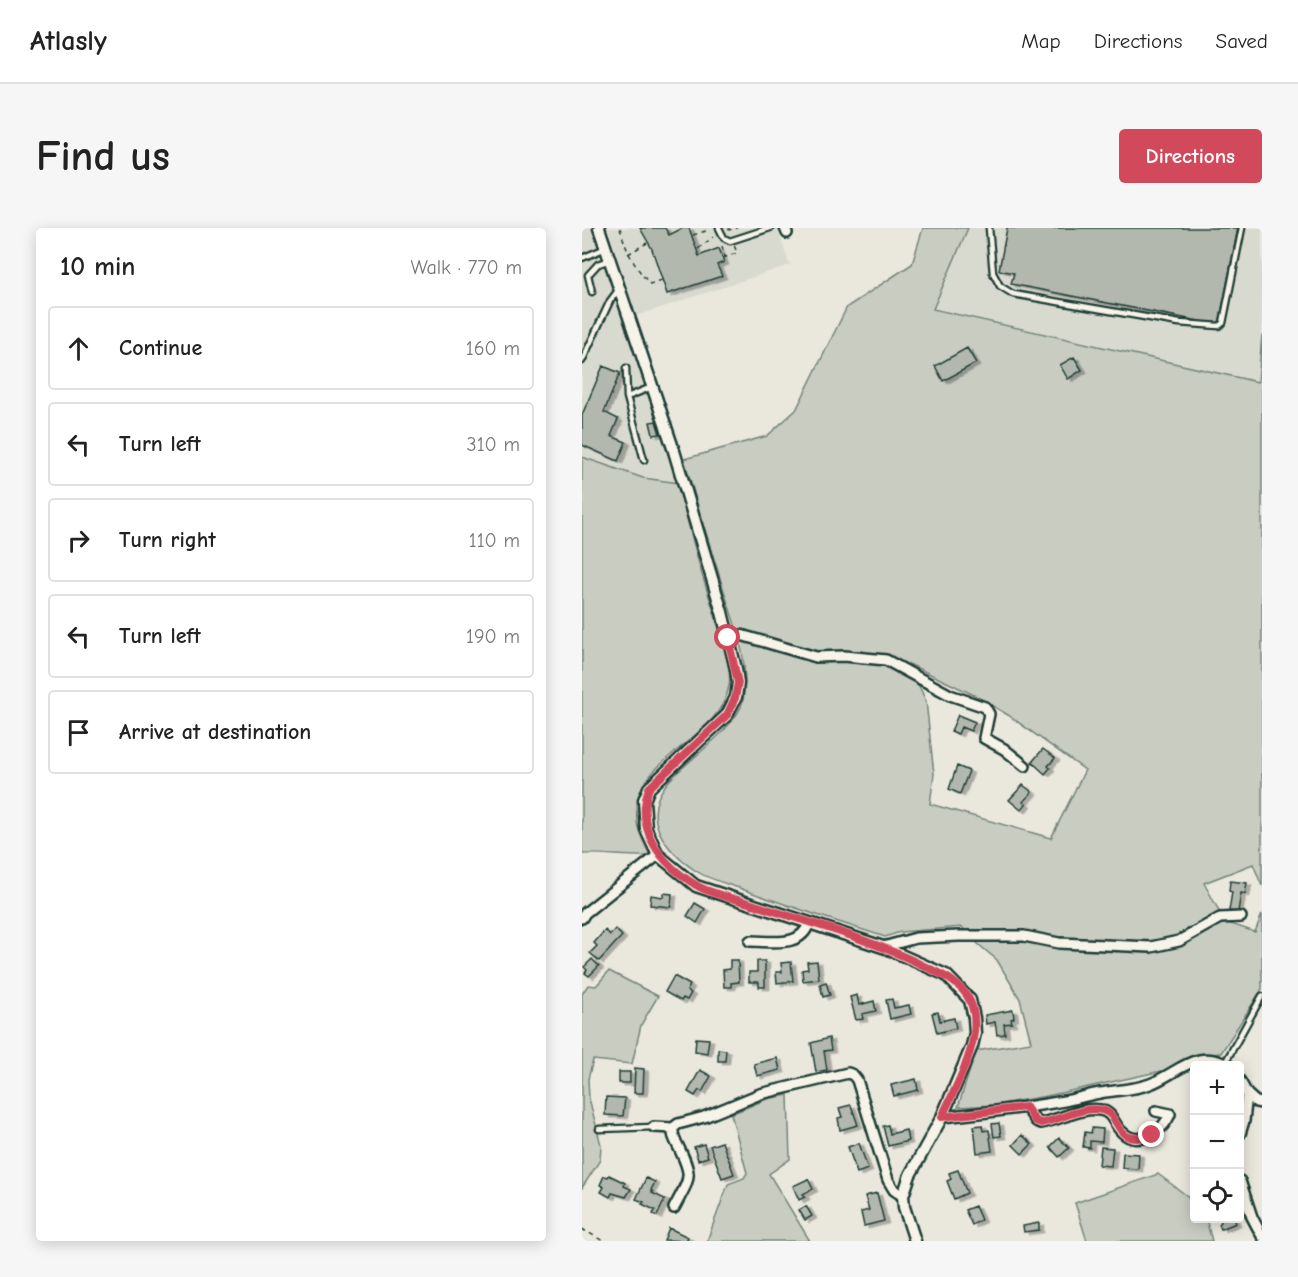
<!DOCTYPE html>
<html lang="en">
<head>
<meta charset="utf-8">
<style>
	:root { --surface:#fff; --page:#f6f6f6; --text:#222; --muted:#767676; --line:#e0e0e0; --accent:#d1495b }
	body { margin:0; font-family:"Comic Neue",sans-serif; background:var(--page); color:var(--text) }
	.controls { position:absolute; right:18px; bottom:18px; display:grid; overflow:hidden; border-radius:6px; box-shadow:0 3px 15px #0003 }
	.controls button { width:54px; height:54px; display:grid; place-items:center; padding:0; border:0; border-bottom:2px solid var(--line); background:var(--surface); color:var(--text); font:30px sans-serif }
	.stop { position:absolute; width:18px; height:18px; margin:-14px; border:4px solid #d1495b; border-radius:50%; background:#fff }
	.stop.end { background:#d1495b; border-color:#fff; box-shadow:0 2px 6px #0008 }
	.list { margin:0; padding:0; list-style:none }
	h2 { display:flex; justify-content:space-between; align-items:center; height:78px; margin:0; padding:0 24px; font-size:26px }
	h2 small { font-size:20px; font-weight:400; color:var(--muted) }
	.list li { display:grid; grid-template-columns:39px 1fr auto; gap:18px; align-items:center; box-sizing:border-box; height:84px; margin:0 12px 12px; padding:0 12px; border:2px solid var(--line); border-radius:6px }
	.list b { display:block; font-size:22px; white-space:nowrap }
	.list em { font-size:20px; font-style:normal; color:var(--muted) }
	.icon { flex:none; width:33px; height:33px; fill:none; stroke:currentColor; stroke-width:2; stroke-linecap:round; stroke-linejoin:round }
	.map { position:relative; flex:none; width:680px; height:1013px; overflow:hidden; border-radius:6px }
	header { display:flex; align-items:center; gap:36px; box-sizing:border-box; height:84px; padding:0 30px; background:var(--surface); border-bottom:2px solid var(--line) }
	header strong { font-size:28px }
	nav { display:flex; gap:33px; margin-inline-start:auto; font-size:21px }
	.intro { display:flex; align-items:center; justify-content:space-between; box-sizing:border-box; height:144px; padding:0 36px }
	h1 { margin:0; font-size:42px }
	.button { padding:15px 27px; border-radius:6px; background:var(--accent); color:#fff; font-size:21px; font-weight:700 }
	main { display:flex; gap:36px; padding:0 36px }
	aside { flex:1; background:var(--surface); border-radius:6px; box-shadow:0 3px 15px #0003 }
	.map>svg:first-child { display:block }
</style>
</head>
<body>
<header>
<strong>Atlasly</strong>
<nav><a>Map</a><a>Directions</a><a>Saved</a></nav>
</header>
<div class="intro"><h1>Find us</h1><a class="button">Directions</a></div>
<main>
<aside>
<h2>10 min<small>Walk · 770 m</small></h2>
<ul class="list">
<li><svg class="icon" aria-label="ahead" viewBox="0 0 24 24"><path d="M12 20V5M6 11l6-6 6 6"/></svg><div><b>Continue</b></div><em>160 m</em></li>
<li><svg class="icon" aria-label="left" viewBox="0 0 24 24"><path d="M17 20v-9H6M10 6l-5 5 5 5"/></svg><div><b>Turn left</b></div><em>310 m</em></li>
<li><svg class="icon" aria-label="right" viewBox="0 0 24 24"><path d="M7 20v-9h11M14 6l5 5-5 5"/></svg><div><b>Turn right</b></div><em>110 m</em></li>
<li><svg class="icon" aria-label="left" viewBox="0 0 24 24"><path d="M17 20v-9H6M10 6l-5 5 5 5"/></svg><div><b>Turn left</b></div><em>190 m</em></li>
<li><svg class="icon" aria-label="arrive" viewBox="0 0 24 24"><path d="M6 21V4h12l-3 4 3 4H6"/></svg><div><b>Arrive at destination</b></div></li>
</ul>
</aside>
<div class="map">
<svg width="680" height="1013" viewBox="0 0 680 1013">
	<defs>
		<filter id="shadow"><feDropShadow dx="4.5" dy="2.5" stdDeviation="0" flood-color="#0004"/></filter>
	</defs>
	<rect width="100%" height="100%" fill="#eae8dd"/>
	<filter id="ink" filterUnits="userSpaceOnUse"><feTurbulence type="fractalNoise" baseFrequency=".0167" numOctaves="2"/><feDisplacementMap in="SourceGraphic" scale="12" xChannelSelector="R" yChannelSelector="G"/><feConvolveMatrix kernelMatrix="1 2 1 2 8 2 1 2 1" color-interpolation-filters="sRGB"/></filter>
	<g filter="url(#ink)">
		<!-- built -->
		<path fill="#d9dacf" d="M0 0H9L63 152 97 255 61 250 0 229Z
			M26 0H195L208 37 54 88Z
			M386 0H680V107L677 154 351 80Z"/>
		<!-- green -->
		<path fill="#c8ccc1" stroke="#74847a" stroke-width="1.5" fill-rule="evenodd" d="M341 0H386L351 81 676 154 680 107V658L671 636 622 655 643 694 673 704 680 686V761L639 825 611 828 589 841 465 868 412 877 376 879 394 823 449 814 438 771 415 732 396 716 380 699 318 704 303 709C254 693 205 678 157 660 143 655 126 651 114 643 84 623 56 589 86 554 105 532 156 499 161 472 169 431 150 391 139 353 126 312 114 272 102 231L185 208 214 182 265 79 330 36ZM327 436 392 467 426 487 503 542 469 610 348 576 352 546 344 473Z
			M0 229 61 250 97 255C103 285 111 314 119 343 126 368 152 436 147 458 136 517 48 526 55 594 56 605 64 618 68 628 45 629 23 625 0 626Z
			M27 743 76 768 59 797 50 836 11 832 6 851 7 870 19 917 18 932 0 960V766L6 757 14 758Z
			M206 867 208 931 187 946 228 1013H125L146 956 162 950 165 945 149 886 185 871Z
			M576 946 612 973V990L624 991 630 1013H505L493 975Z"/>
		<!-- building -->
		<path fill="#b2b8ae" stroke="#1f3d34" stroke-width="1.5" filter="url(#shadow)" d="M58 0H83L87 7 101 0H107L117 28 137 20 142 34 135 37 140 48 85 66 70 21Z
			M425 0H656L637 97 429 56 432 45 417 42Z
			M385 120 394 135 361 153 353 138Z
			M492 129 500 142 486 151 478 137Z
			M21 138 38 145 22 184 36 191 29 208 44 214 36 233 0 217V187Z
			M74 193 78 206 71 207 68 194Z
			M376 487 393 494 389 503 379 499 376 506 369 503Z
			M461 521 473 530 466 538 468 540 463 546 450 534Z
			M375 538 387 543 378 566 367 561Z
			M441 557 450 564 441 574 444 576 439 582 427 572Z
			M648 653 665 655 663 666 659 665 656 684 647 683 650 664 647 663Z
			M81 665 90 666 89 679 68 677 69 667 81 669Z
			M113 675 123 681 115 695 105 688Z
			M33 701 40 708 17 733 8 725 15 718 12 715 23 702 28 707Z
			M10 731 17 738 7 748 3 745 5 742 2 739Z
			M148 732H156L157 754 149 755V759H142L141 742 148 741Z
			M175 733H183V759H177V754H167V744H175Z
			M235 733 237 751 221 753 220 742 226 741 225 734Z
			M209 734 211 753 195 755 194 744H200L199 735Z
			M92 748 108 757 105 763 109 765 105 772 101 770 99 773 83 764Z
			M244 754 248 767 241 769 238 756Z
			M275 767 277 777 292 773 294 783 280 786 281 791 274 792 268 769Z
			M310 771 312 780 327 777 329 786 308 791 304 772Z
			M431 782 432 790 429 791 430 795 422 796 423 806 415 807 413 794 404 796 403 787Z
			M356 784 358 793 372 790 374 800 355 805 350 785Z
			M114 810 127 811 125 825 113 823Z
			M247 810 249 822 242 823 245 842 234 844 229 815Z
			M136 821 144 822 143 833H136Z
			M195 830 198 842 175 848 172 836Z
			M53 840 62 841 61 865H52Z
			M118 842 129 848 120 864 117 862 113 868 106 864Z
			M37 844H48V855H37Z
			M334 851 336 862 312 868 309 857Z
			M24 869 43 870 41 888 23 887Z
			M269 877 276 897 258 902 256 890 260 889 257 880Z
			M417 895 419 908 412 909 410 896Z
			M306 897 308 906 324 902 326 913 306 918 301 898Z
			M400 897 401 903 407 902 410 923 395 925 392 898Z
			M510 900 521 901 520 914 508 913V920L501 919 503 904 509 905Z
			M440 907 450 916 440 926 431 917Z
			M477 910 487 920 477 929 468 919Z
			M140 914 152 946 140 950 128 918Z
			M277 915 286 941 275 945 266 919Z
			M122 916 126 929 116 932 112 919Z
			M519 919 531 920 529 938 517 937Z
			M541 925 557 926 556 941 540 940Z
			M376 942 385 965 372 971 365 953 369 951 367 945Z
			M27 947 43 955 42 958 49 961 44 969 30 965 28 969 19 964 22 959 18 957 22 948 26 949Z
			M64 950 73 954 69 962 71 964 70 965 83 971 75 988 71 986 73 982 60 976 62 974 54 971Z
			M226 951 231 961 221 966 223 969 217 972 211 958Z
			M295 965 302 993 282 998 279 984 287 982 283 968Z
			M224 978 230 988 223 992 217 982Z
			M393 978 399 992 390 997 383 982Z
			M638 990H652L654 995 639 1001 637 996 639 994Z
			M457 995V1002L442 1004 441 998Z
			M87 1000 106 1009 104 1013 82 1012Z"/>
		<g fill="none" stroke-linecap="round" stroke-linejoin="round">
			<defs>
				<path id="service" d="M137 0 142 10 148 13 188 0
					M407 0 411 45 418 58 431 66 597 95 637 98 641 95 660 0
					M0 30 24 20
					M10 64 6 47 16 36 28 32
					M0 133 28 73 37 61
					M44 140 45 169 62 232
					M45 169 70 159
					M643 835 680 768
					M17 901 72 899"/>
				<path id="minor" d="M203 0 205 5
					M146 410 159 407 234 429 262 428 304 432 368 467 403 479 407 486 402 510 422 521 443 538
					M0 690 3 685 76 627
					M168 713C190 713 219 720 227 695
					M301 719 334 710 377 708H442L477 715 569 719 597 713 638 690 659 689
					M658 853 665 866
					M444 879 454 893 459 895C478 892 499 879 518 882 531 884 531 896 540 904 556 920 581 904 588 886L574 883
					M360 889C401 885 442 880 482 873 494 871 506 867 518 865 534 862 552 862 568 856 597 845 614 819 647 838
					M72 899 91 900
					M658 906 662 893 665 866 674 874 680 875
					M658 953 670 989 680 1008
					M92 980C108 949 112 950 96 918 93 912 90 907 91 900L96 896 122 889 178 866 266 845 271 847 275 852 306 952 312 962 321 968"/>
				<path id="tertiary" d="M17 0 92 223 140 384 154 441 156 455 154 469 145 487 67 560 62 572 64 601 76 627 114 658 301 719 364 747 388 772 392 790 393 805 390 818 360 889 328 947 321 968 322 979 333 1013"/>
			</defs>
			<!-- service casing -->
			<use href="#service" stroke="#1f3d34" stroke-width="9"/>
			<!-- minor casing -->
			<use href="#minor" stroke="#1f3d34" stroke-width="14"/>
			<!-- tertiary casing -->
			<use href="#tertiary" stroke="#1f3d34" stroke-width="15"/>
			<!-- path -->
			<path stroke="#1f3d34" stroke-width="1.5" stroke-dasharray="4.5 4.5" stroke-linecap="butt" d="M38 0C44 23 52 38 68 56L80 52
				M147 0V2L155 0
				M111 7 127 2
				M140 18 143 29
				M116 21 131 9
				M46 26 65 15
				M141 30 155 25 152 17
				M0 1001 21 1013"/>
			<!-- service -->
			<use href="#service" stroke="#f7f3e8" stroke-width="4.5"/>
			<!-- minor -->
			<use href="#minor" stroke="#f7f3e8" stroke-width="9"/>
			<!-- tertiary -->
			<use href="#tertiary" stroke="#f7f3e8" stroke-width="10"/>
		</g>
	</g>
	<g fill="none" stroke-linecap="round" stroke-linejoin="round" filter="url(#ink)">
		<!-- route -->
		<path stroke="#d1495b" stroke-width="8" d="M146 410 156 455 153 470 145 487 67 560C52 602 79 636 114 657 130 667 152 670 170 676 227 695 287 710 342 738 359 746 379 754 388 773 404 808 374 857 360 889L444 879 453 893 459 895C478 892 500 878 520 882 541 887 530 920 570 907"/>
	</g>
</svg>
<div class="controls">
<button>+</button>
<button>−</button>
<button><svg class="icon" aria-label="locate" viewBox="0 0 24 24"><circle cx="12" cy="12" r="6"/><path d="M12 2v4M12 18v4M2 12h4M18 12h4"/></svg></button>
</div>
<div class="stop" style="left:146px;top:410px"></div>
<div class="stop end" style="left:570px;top:907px"></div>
</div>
</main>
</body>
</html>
